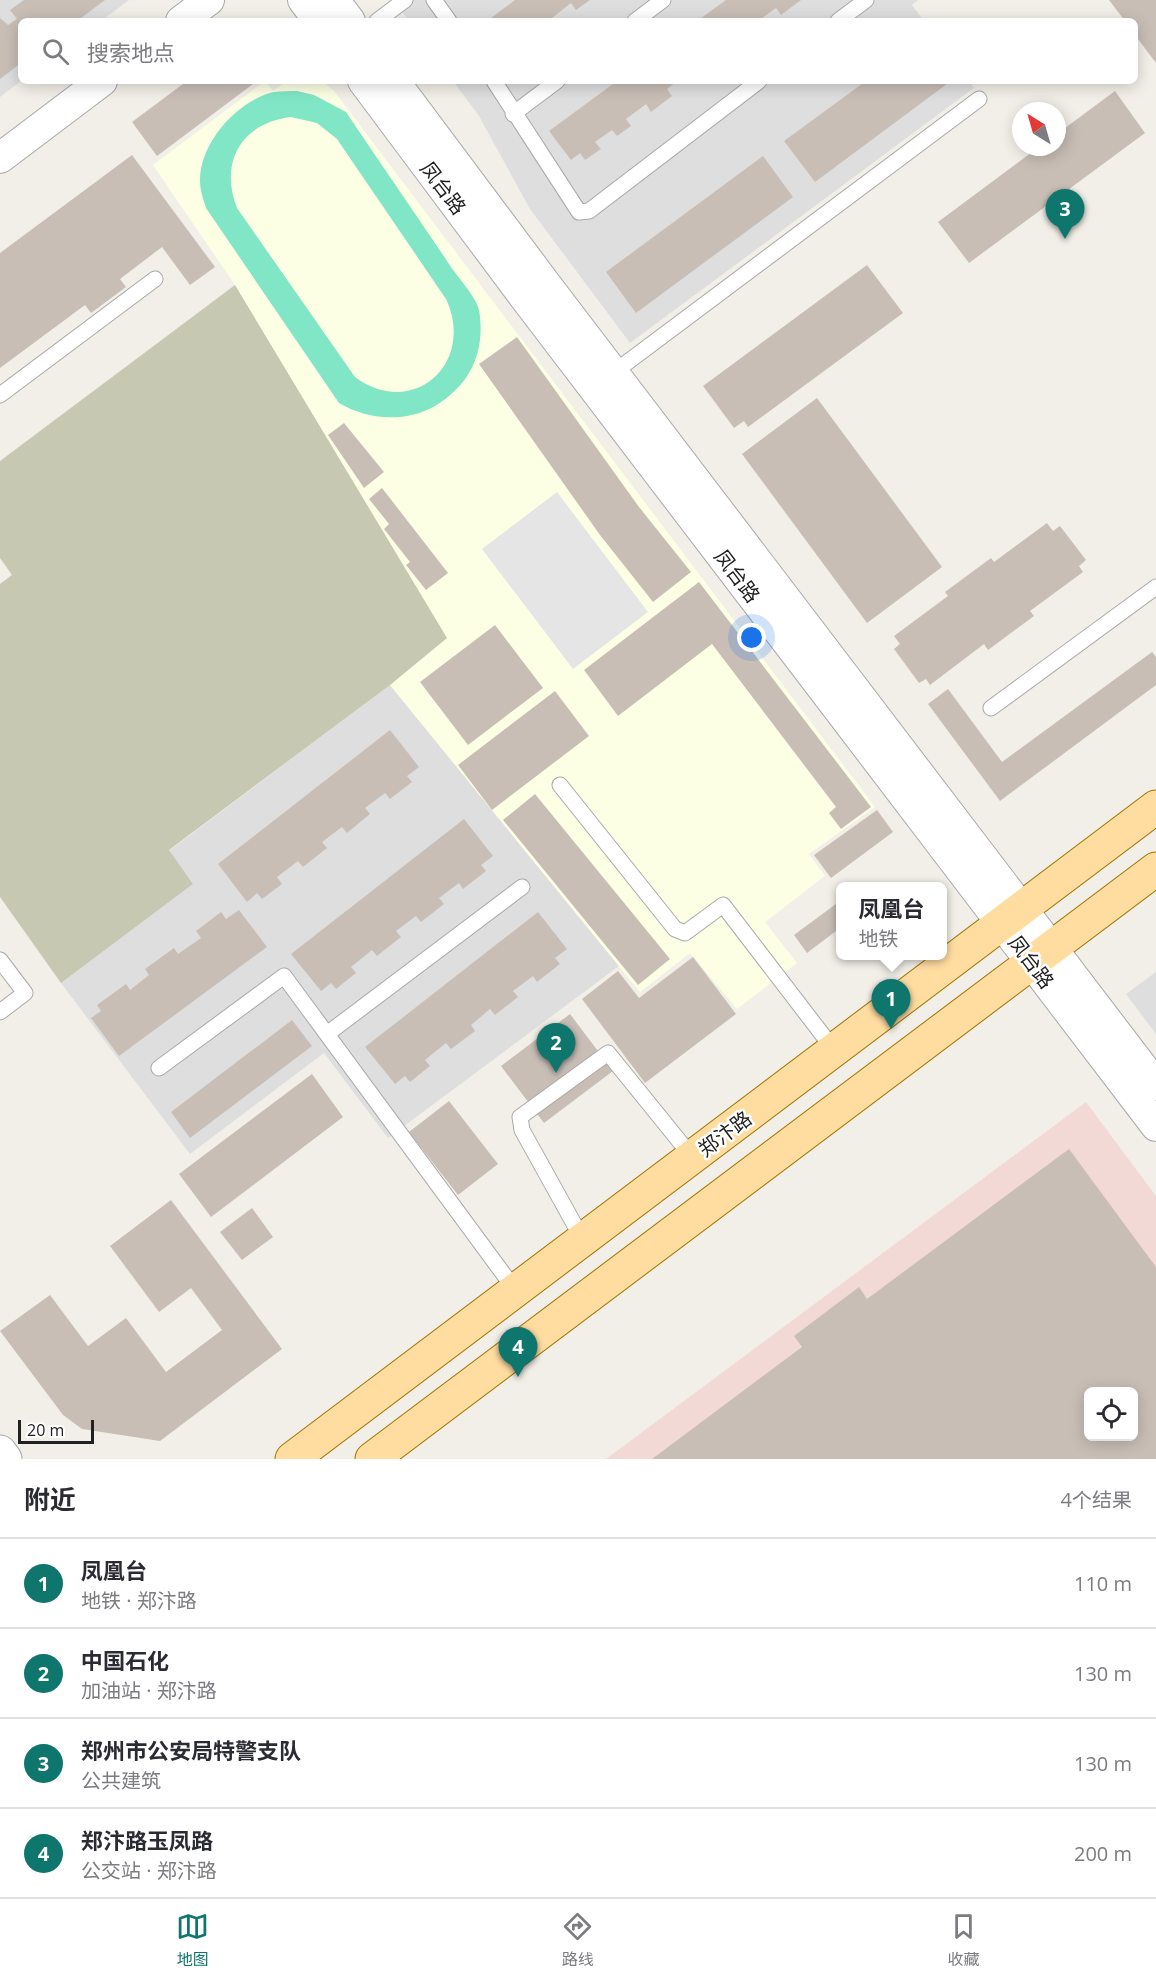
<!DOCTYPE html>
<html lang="zh">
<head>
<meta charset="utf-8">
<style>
	:root { --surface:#fff; --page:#f2f2f3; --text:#2b2b33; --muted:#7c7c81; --line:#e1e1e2; --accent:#0f766e }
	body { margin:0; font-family:"Open Sans","Noto Sans SC",sans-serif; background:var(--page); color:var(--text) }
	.controls { position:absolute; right:18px; bottom:18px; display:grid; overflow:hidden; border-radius:9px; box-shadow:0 3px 15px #0003 }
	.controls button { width:54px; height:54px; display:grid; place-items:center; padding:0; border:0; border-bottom:2px solid var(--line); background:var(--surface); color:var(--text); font:30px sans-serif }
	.compass { position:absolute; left:1012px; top:102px; width:54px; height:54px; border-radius:50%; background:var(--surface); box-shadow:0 3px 15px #0003; rotate:323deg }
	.scale { position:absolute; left:18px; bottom:15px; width:76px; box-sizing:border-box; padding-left:6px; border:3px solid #212121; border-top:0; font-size:16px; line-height:21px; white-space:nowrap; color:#212121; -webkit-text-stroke:4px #fff; paint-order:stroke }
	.you { position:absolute; left:752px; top:638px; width:21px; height:21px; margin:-15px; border:4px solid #fff; border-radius:50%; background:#1a73e8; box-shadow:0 0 0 9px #1a73e833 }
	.badge { display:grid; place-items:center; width:39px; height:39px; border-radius:50%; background:var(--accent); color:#fff; font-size:20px; font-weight:700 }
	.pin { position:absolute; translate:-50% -50px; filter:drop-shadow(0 2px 3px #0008) }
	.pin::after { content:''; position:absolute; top:32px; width:21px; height:18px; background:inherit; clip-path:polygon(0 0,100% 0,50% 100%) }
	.popup { position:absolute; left:836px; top:882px; width:111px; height:78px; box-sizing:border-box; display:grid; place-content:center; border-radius:9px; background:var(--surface); filter:drop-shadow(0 2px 4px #0005); font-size:20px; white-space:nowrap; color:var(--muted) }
	.popup b { font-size:22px; color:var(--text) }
	.popup::after { content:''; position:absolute; left:50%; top:100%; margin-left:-12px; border:12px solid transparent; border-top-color:var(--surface) }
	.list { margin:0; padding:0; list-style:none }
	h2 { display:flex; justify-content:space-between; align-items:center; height:78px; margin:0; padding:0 24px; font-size:26px }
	h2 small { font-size:20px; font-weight:400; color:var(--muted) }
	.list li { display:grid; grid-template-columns:39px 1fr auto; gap:18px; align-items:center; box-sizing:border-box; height:90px; padding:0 24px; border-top:2px solid var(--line) }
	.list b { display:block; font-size:22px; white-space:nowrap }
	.list p { margin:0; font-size:20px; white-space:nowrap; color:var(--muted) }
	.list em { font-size:20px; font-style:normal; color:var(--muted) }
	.icon { flex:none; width:33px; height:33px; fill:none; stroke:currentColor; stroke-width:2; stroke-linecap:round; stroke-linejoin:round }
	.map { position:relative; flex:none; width:1156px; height:1459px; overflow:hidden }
	.search { position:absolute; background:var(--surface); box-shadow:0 3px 15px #0003; left:18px; right:18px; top:18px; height:66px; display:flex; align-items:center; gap:15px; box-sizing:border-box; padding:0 21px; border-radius:9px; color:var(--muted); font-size:22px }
	.sheet { height:438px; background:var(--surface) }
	nav { display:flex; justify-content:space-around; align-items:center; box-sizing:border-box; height:84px; border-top:2px solid var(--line); background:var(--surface); font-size:16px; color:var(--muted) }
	nav a { display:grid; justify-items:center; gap:3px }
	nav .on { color:var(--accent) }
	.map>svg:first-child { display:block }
</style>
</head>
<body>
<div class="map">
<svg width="1156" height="1459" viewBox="0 0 1156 1459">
	<rect width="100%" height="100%" fill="#f2efe8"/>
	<!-- residential -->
	<path fill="#dfdede" d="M0 0H129L101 21H21V81L0 97Z
		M393 0H918L912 5 924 21H409Z
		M453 81H969L974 88 630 343 530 209 479 116Z
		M390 685 619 966 388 1138 324 1053 190 1154 61 983 193 884 169 851Z
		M1156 972V1034L1126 994Z"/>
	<!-- commercial -->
	<path fill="#f3d9d6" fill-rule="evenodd" d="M1086 1102 1156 1196V1459H606ZM1088 1392H1134V1436H1088Z"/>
	<!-- education -->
	<path fill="#fdffe4" d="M265 81 273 91 287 81H322L334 91 875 807 809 854 825 876 765 922 797 963 737 1009 690 953 640 992 390 685 447 638 235 285 153 165Z"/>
	<!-- construction -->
	<path fill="#c6c8b2" d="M235 285 447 638 390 685 169 850 193 884 61 983 0 897V584L12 575 0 558V461Z"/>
	<!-- pitch -->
	<path fill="#81e6c5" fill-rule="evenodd" d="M297 91 314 95 346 112C380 163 415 213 449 264 456 275 477 298 479 310 486 352 470 385 435 406 405 423 368 420 339 403L206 208C203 198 200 190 200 180 200 142 238 100 274 92 281 91 290 91 297 91ZM291 117 317 123 337 139 446 299C476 363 413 420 355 377L237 208C219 162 241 123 291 117Z"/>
	<!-- parking -->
	<path fill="#e5e5e5" d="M557 492 648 612 573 669 482 549Z"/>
	<!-- building -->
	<path fill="#c8beb6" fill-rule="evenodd" d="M24 0H105L77 21H21V63L0 79V18L8 25 17 19 10 10Z
		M515 0H590L576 10 571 3 552 18 554 21H487Z
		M726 0H801L781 15 776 8 762 18 764 21H697Z
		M1109 0H1156V63L1135 35V21H1125Z
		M187 81H257L157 156 132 122Z
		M617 81H677L667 89 672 96 651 112 646 104 626 119 631 126 617 136 612 130 595 142 601 149 585 160 580 153 571 160 549 131Z
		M866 81H951L815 182 784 141Z
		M1115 91 1145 133 969 263 938 222 1039 147H1057V134Z
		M132 155 215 267 190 285 162 247 120 279 126 287 91 313 85 305 0 368V253Z
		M763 156 793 197 636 313 606 272Z
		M867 265 903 313 748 427 744 421 734 428 703 386Z
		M517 337 639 507 691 572 653 602 600 535 479 364Z
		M817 398 942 567 867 623 742 454Z
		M344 423 384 472 364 488 328 435Z
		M382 488 448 573 426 590 406 565 410 562 384 529 389 524 369 499Z
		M1047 523 1053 531 1060 526 1086 560 1079 566 1083 572 1030 611 1034 616 988 650 984 644 930 685 926 679 919 683 894 649 900 644 894 636 948 596 945 592 991 558 994 562Z
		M699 582 871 807 841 829 829 813 836 807 712 644 618 716 584 670Z
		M495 625 543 688 468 745 420 682Z
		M1152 652 1156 657V685L1000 801 928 704 948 689 1002 762Z
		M555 691 589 736 492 810 458 765Z
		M390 730 419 767 407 776 412 782 390 799 385 793 365 808 370 814 347 833 342 827 322 842 327 848 303 867 298 861 277 877 282 884 262 899 257 893 247 902 218 864Z
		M535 794 670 959 638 985 503 820Z
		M877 810 893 832 831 878 814 855Z
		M464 819 493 856 481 865 486 871 463 889 459 883 439 898 444 904 421 922 416 916 396 931 401 937 377 956 372 950 351 967 356 973 336 989 331 983 321 991 291 954Z
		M840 901V928L807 953 794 935Z
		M239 910 267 947 119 1056 91 1018 101 1011 97 1005 126 984 130 990 149 975 145 969 174 948 178 954 201 938 196 931 221 912 226 919Z
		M538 912 567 949 555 958 560 964 537 982 533 976 513 991 518 997 495 1015 490 1009 471 1025 475 1031 451 1049 446 1043 425 1060 430 1066 410 1082 405 1076 395 1084 365 1047Z
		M693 957 736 1014 645 1083 582 999 618 971 639 998Z
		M570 1014 613 1071 544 1123 501 1066Z
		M292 1020 312 1046 190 1138 171 1112Z
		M312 1074 343 1117 211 1217 179 1174Z
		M449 1101 498 1164 458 1195 409 1132Z
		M1069 1149 1156 1267V1459H652L802 1347 794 1336 859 1287 867 1299ZM1088 1392H1134V1436H1088Z
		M171 1200 282 1349 160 1441 82 1429 63 1415 0 1331 50 1295 88 1346 126 1318 166 1372 222 1330 191 1288 159 1312 110 1246Z
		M252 1208 273 1237 242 1260 220 1232Z"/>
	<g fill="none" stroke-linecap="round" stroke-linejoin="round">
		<defs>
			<path id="service" d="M434 0 449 21
				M377 21 405 0
				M635 21 663 0
				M838 21 866 0
				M494 81 579 212 589 211 759 81
				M513 114 557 81
				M613 373 979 99
				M0 395 155 279
				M991 708 1156 587
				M560 785 675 929 685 933 723 905 835 1051
				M0 960 25 993 0 1012
				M327 1034 522 887
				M159 1068 284 976 516 1291
				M583 1240 522 1130 520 1117 608 1053 693 1158"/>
			<path id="minor" d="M303 0 319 21
				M334 0 350 21
				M181 21 209 0
				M363 81 525 298 1156 1126
				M394 81 545 283 1156 1085
				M0 158 102 81"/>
			<path id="tertiary" d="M0 1452 5 1459"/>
			<path id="primary" d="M292 1459 1156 807
				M372 1459 1156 869"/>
		</defs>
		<!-- service casing -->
		<use href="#service" stroke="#a8a8a8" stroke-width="17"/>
		<!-- minor casing -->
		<use href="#minor" stroke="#a8a8a8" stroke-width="32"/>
		<!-- tertiary casing -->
		<use href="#tertiary" stroke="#a8a8a8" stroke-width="35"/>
		<!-- primary casing -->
		<use href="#primary" stroke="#9f7400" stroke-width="35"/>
		<!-- service -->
		<use href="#service" stroke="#fff" stroke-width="15"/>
		<!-- minor -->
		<use href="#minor" stroke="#fff" stroke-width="30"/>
		<!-- tertiary -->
		<use href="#tertiary" stroke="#fff" stroke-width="33"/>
		<!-- primary -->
		<use href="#primary" stroke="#ffdca0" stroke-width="33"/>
	</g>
	<g text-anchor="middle" stroke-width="5" stroke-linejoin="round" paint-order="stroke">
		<!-- street labels -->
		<g font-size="20" fill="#212121" stroke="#fff">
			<text transform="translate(443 188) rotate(53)" y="7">凤台路</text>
			<text transform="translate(737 576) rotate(53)" y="7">凤台路</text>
			<text transform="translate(1031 962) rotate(53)" y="7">凤台路</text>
			<text transform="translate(725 1134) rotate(-37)" y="7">郑汴路</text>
		</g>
	</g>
</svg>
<div class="controls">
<button><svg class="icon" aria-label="locate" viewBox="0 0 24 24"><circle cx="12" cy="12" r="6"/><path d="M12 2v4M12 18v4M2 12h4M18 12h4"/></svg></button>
</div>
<svg class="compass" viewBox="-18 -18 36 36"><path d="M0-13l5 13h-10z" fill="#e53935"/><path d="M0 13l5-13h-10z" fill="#7c7c81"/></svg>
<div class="scale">20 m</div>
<div class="you"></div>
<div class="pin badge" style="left:891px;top:1029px">1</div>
<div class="popup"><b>凤凰台</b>地铁</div>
<div class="pin badge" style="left:556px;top:1073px">2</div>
<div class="pin badge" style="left:1065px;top:239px">3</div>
<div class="pin badge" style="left:518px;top:1377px">4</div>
<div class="search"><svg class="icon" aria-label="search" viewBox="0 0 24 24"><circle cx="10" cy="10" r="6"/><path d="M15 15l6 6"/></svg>搜索地点</div>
</div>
<section class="sheet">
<h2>附近<small>4个结果</small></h2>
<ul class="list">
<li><span class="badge">1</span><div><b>凤凰台</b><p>地铁 · 郑汴路</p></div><em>110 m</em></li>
<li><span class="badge">2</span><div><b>中国石化</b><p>加油站 · 郑汴路</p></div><em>130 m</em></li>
<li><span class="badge">3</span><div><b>郑州市公安局特警支队</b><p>公共建筑</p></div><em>130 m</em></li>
<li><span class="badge">4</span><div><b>郑汴路玉凤路</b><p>公交站 · 郑汴路</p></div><em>200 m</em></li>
</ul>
</section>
<nav>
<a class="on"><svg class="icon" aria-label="map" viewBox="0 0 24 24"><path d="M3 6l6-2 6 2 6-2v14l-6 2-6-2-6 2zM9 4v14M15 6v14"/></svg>地图</a>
<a><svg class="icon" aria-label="directions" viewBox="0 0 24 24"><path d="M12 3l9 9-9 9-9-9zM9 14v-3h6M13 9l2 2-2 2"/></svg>路线</a>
<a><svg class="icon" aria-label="saved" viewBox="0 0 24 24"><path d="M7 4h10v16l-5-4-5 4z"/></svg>收藏</a>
</nav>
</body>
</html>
